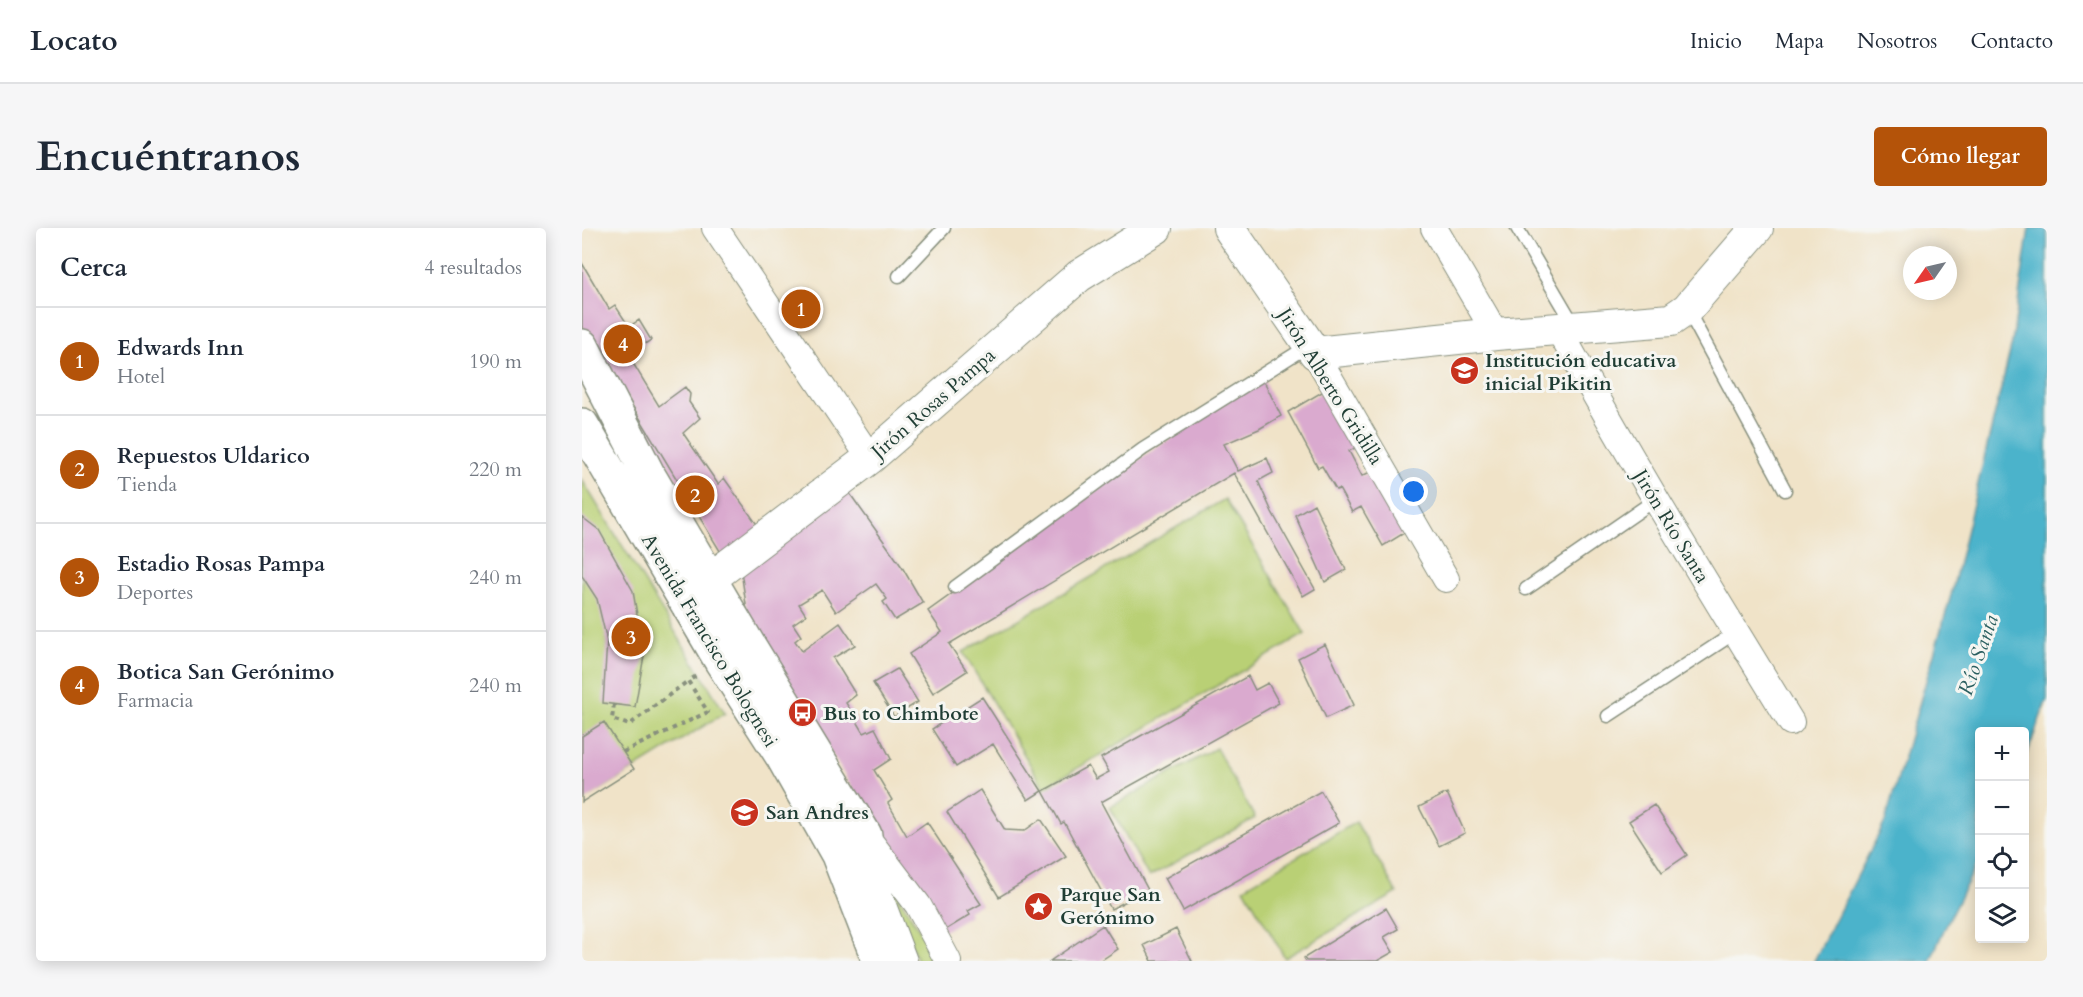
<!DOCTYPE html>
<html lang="es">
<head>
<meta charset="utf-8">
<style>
	:root { --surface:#fff; --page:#f6f6f7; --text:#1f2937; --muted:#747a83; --line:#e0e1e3; --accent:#b45309 }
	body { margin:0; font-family:Cardo,serif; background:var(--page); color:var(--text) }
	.controls { position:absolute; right:18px; bottom:18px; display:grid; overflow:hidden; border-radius:6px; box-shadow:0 3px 15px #0003 }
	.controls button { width:54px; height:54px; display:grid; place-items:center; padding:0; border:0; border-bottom:2px solid var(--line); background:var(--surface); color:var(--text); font:30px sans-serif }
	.compass { position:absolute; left:1321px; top:18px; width:54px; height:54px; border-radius:50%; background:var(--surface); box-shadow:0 3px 15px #0003; rotate:236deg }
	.you { position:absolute; left:832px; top:264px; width:21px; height:21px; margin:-15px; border:4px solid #fff; border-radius:50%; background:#1a73e8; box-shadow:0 0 0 9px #1a73e833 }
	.badge { display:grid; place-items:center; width:39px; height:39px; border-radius:50%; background:var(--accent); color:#fff; font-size:20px; font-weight:700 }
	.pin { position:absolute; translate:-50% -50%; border:3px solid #fff; box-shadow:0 2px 6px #0006 }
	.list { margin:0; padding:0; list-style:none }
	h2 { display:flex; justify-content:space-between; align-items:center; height:78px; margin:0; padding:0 24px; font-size:26px }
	h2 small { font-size:20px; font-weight:400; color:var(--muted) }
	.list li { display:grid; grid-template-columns:39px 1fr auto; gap:18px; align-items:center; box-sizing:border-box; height:108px; padding:0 24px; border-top:2px solid var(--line) }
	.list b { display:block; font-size:22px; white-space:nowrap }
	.list p { margin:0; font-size:20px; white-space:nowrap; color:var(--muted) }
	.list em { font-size:20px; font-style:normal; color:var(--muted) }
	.icon { flex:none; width:33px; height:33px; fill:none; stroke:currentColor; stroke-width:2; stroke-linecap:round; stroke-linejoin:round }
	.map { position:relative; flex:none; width:1465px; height:733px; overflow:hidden; border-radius:6px }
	header { display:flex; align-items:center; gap:36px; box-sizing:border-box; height:84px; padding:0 30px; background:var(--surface); border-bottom:2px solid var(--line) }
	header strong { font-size:28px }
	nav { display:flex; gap:33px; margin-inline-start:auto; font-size:21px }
	.intro { display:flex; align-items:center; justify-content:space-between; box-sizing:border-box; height:144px; padding:0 36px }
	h1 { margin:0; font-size:42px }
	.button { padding:15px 27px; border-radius:6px; background:var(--accent); color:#fff; font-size:21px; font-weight:700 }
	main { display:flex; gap:36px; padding:0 36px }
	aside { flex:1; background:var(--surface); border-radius:6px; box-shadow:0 3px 15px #0003 }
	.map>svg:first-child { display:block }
</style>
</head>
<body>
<header>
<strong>Locato</strong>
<nav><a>Inicio</a><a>Mapa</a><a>Nosotros</a><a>Contacto</a></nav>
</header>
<div class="intro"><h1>Encuéntranos</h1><a class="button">Cómo llegar</a></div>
<main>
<aside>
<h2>Cerca<small>4 resultados</small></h2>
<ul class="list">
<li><span class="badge">1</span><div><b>Edwards Inn</b><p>Hotel</p></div><em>190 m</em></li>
<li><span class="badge">2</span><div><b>Repuestos Uldarico</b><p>Tienda</p></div><em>220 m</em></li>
<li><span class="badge">3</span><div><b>Estadio Rosas Pampa</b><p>Deportes</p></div><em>240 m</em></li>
<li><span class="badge">4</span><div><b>Botica San Gerónimo</b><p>Farmacia</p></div><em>240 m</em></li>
</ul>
</aside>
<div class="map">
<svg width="1465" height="733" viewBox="0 0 1465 733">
	<rect width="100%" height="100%" fill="#f6f6f2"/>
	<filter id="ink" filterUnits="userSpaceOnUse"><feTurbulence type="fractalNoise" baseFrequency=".0167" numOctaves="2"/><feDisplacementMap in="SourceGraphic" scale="12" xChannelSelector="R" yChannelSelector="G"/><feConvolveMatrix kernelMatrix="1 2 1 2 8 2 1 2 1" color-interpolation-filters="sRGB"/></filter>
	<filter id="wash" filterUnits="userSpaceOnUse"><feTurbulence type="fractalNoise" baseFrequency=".008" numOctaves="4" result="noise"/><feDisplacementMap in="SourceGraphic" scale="24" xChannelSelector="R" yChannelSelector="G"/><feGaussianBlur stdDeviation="1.35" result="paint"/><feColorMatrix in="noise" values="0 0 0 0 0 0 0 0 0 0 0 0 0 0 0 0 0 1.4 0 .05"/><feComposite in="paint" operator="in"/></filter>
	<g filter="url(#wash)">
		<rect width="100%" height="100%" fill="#f0e3c8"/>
		<!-- green -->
		<path fill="#b9d074" stroke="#6c8654" stroke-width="1.5" d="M0 252 143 485 0 573Z
			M643 271 723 406 462 560 381 424Z
			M634 520 673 590 567 649 528 579Z
			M774 594 815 665 703 730 662 660Z
			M305 650 357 733H335Z"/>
		<!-- water -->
		<path fill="#4cb3cb" stroke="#367880" stroke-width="1.5" d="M1447 0H1465V471L1443 532 1442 503H1398L1397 632 1366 693 1348 733H1232L1303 594 1369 367 1430 115Z"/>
		<g id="blocks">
			<!-- building -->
			<path fill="#daaacf" d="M0 35 27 81 33 77 46 97 40 101 42 102 57 92 69 112 46 127 77 178 103 159 108 166 107 174 118 190 101 205 136 256 142 250 179 302 141 328 36 154 0 98Z
				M680 149 699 188 677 201 642 216 656 243 685 230 691 245 676 253 690 284 733 361 721 368 652 245 367 416 385 443 351 465 327 426 360 404 346 383 552 235Z
				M745 161 777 218 767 223 780 248 792 242 827 302 801 318 779 279 770 284 757 261 754 262 740 238 736 240 706 184Z
				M266 263 320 339 341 375 313 392 301 374 305 371 294 356 254 384 240 362 217 376 224 387 211 396 219 408 213 413 220 423 258 395 273 417 251 430 274 467 264 475 282 505 293 500 309 531 292 542 310 572 306 575 325 608 345 594 399 676 386 683 388 687 357 706 165 383 159 343Z
				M732 276 764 342 743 354 713 287Z
				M0 289 17 302 51 363 62 428 53 479 21 475 25 413 15 371 0 348Z
				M743 416 772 477 744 490 716 430Z
				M315 441 336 474 312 489 291 455Z
				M666 448 673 462 686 455 697 475 519 574 566 662 529 681 482 594 479 596 461 563 506 538 514 551 527 544 519 530Z
				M400 469 460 563 446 572 411 516 374 539 350 501Z
				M22 494 52 541 0 574V508Z
				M398 562 423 602 442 603 459 591 484 628 417 669 365 584Z
				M739 563 757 595 601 683 583 650Z
				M865 565 883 605 857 618 837 579Z
				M1072 577 1105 627 1080 644 1047 593Z
				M804 680 816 701 802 709 811 724 795 733H724L722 730Z
				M521 697 536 721 518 733H468Z
				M594 701 610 733H570L562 717Z"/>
		</g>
	</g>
	<g filter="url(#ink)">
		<use href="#blocks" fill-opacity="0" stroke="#88907e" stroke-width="1.5"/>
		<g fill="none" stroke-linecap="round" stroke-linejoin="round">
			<defs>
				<path id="service" d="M935 0 992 97
					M317 48 362 0
					M1105 81 1203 262
					M373 359 561 221 726 118
					M944 361 1073 272
					M1026 488 1154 404"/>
				<path id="minor" d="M133 0 288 230
					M852 0 914 106
					M976 100C1049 234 1129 363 1209 494
					M733 125 864 351
					M283 607 336 677 366 733
					M273 615 296 664 322 733"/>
				<path id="tertiary" d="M647 0 733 125 914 106 1089 92 1105 81 1175 0
					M128 351 288 230 497 48 574 0"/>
				<path id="primary" d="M0 118 67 248 166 416 283 607 256 627
					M0 197 139 433 200 528 256 627 297 733"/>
			</defs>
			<!-- service casing -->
			<use href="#service" stroke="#88907e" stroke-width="15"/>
			<!-- minor casing -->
			<use href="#minor" stroke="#88907e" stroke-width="28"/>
			<!-- tertiary casing -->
			<use href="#tertiary" stroke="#88907e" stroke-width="34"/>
			<!-- primary casing -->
			<use href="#primary" stroke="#88907e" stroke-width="36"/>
			<!-- path -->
			<path stroke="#88907e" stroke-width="4" stroke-dasharray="4.5 4.5" stroke-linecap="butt" d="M32 476 30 491 47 497 106 453
				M41 524 126 484 106 453 116 447"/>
			<!-- service -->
			<use href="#service" stroke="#fff" stroke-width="12"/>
			<!-- minor -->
			<use href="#minor" stroke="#fff" stroke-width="26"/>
			<!-- tertiary -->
			<use href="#tertiary" stroke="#fff" stroke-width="32"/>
			<!-- primary -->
			<use href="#primary" stroke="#fff" stroke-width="33"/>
		</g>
	</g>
	<!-- icons -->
	<defs>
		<symbol id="school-disc" viewBox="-11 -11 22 22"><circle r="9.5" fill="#c8321e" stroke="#f6f6f2"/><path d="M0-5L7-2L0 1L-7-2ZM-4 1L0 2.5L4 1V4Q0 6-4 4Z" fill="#fff"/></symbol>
		<symbol id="bus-disc" viewBox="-11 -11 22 22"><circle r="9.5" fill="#c8321e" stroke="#f6f6f2"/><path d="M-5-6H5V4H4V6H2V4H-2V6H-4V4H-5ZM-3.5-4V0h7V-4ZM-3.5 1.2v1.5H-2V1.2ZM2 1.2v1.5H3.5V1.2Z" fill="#fff"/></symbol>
		<symbol id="sight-disc" viewBox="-11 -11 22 22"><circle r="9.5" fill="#c8321e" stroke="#f6f6f2"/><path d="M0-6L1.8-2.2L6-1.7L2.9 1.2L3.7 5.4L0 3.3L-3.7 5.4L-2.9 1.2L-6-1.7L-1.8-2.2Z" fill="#fff"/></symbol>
	</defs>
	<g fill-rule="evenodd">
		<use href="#school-disc" x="866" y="126" width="33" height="33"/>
		<use href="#bus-disc" x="204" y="468" width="33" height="33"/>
		<use href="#school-disc" x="146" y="568" width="33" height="33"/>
		<use href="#sight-disc" x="440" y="662" width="33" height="33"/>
	</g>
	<g text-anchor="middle" stroke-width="6" stroke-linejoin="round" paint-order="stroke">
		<!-- poi labels -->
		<g font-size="20" font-weight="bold" fill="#1f3d34" stroke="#f6f6f2" text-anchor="start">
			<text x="903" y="139">Institución educativa<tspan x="903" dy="23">inicial Pikitin</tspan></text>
			<text x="241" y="492">Bus to Chimbote</text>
			<text x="184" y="591">San Andres</text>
			<text x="478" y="673">Parque San<tspan x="478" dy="23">Gerónimo</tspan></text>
		</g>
		<!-- street labels -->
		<g font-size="20" fill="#1f3d34" stroke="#f6f6f2">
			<text transform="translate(749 158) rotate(58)" y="7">Jirón Alberto Gridilla</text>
			<text transform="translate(351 175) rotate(-41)" y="7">Jirón Rosas Pampa</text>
			<text transform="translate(1090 298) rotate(59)" y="7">Jirón Río Santa</text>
			<text transform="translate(128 412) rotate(59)" y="7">Avenida Francisco Bolognesi</text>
		</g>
		<!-- water labels -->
		<g font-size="21" font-style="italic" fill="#2c6061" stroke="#f6f6f2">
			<text transform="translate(1396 427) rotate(-71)" y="7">Río Santa</text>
		</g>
	</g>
</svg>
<div class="controls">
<button>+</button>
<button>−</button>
<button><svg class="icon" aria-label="locate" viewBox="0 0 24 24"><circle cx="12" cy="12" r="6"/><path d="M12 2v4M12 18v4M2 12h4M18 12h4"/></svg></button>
<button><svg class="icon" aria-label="layers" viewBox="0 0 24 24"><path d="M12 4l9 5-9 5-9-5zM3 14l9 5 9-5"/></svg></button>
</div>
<svg class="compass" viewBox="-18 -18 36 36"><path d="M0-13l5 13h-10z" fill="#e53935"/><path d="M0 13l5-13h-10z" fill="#747a83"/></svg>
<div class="you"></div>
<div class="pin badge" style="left:219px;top:81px">1</div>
<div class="pin badge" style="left:113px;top:267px">2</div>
<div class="pin badge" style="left:49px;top:409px">3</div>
<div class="pin badge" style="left:41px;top:116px">4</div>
</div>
</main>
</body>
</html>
